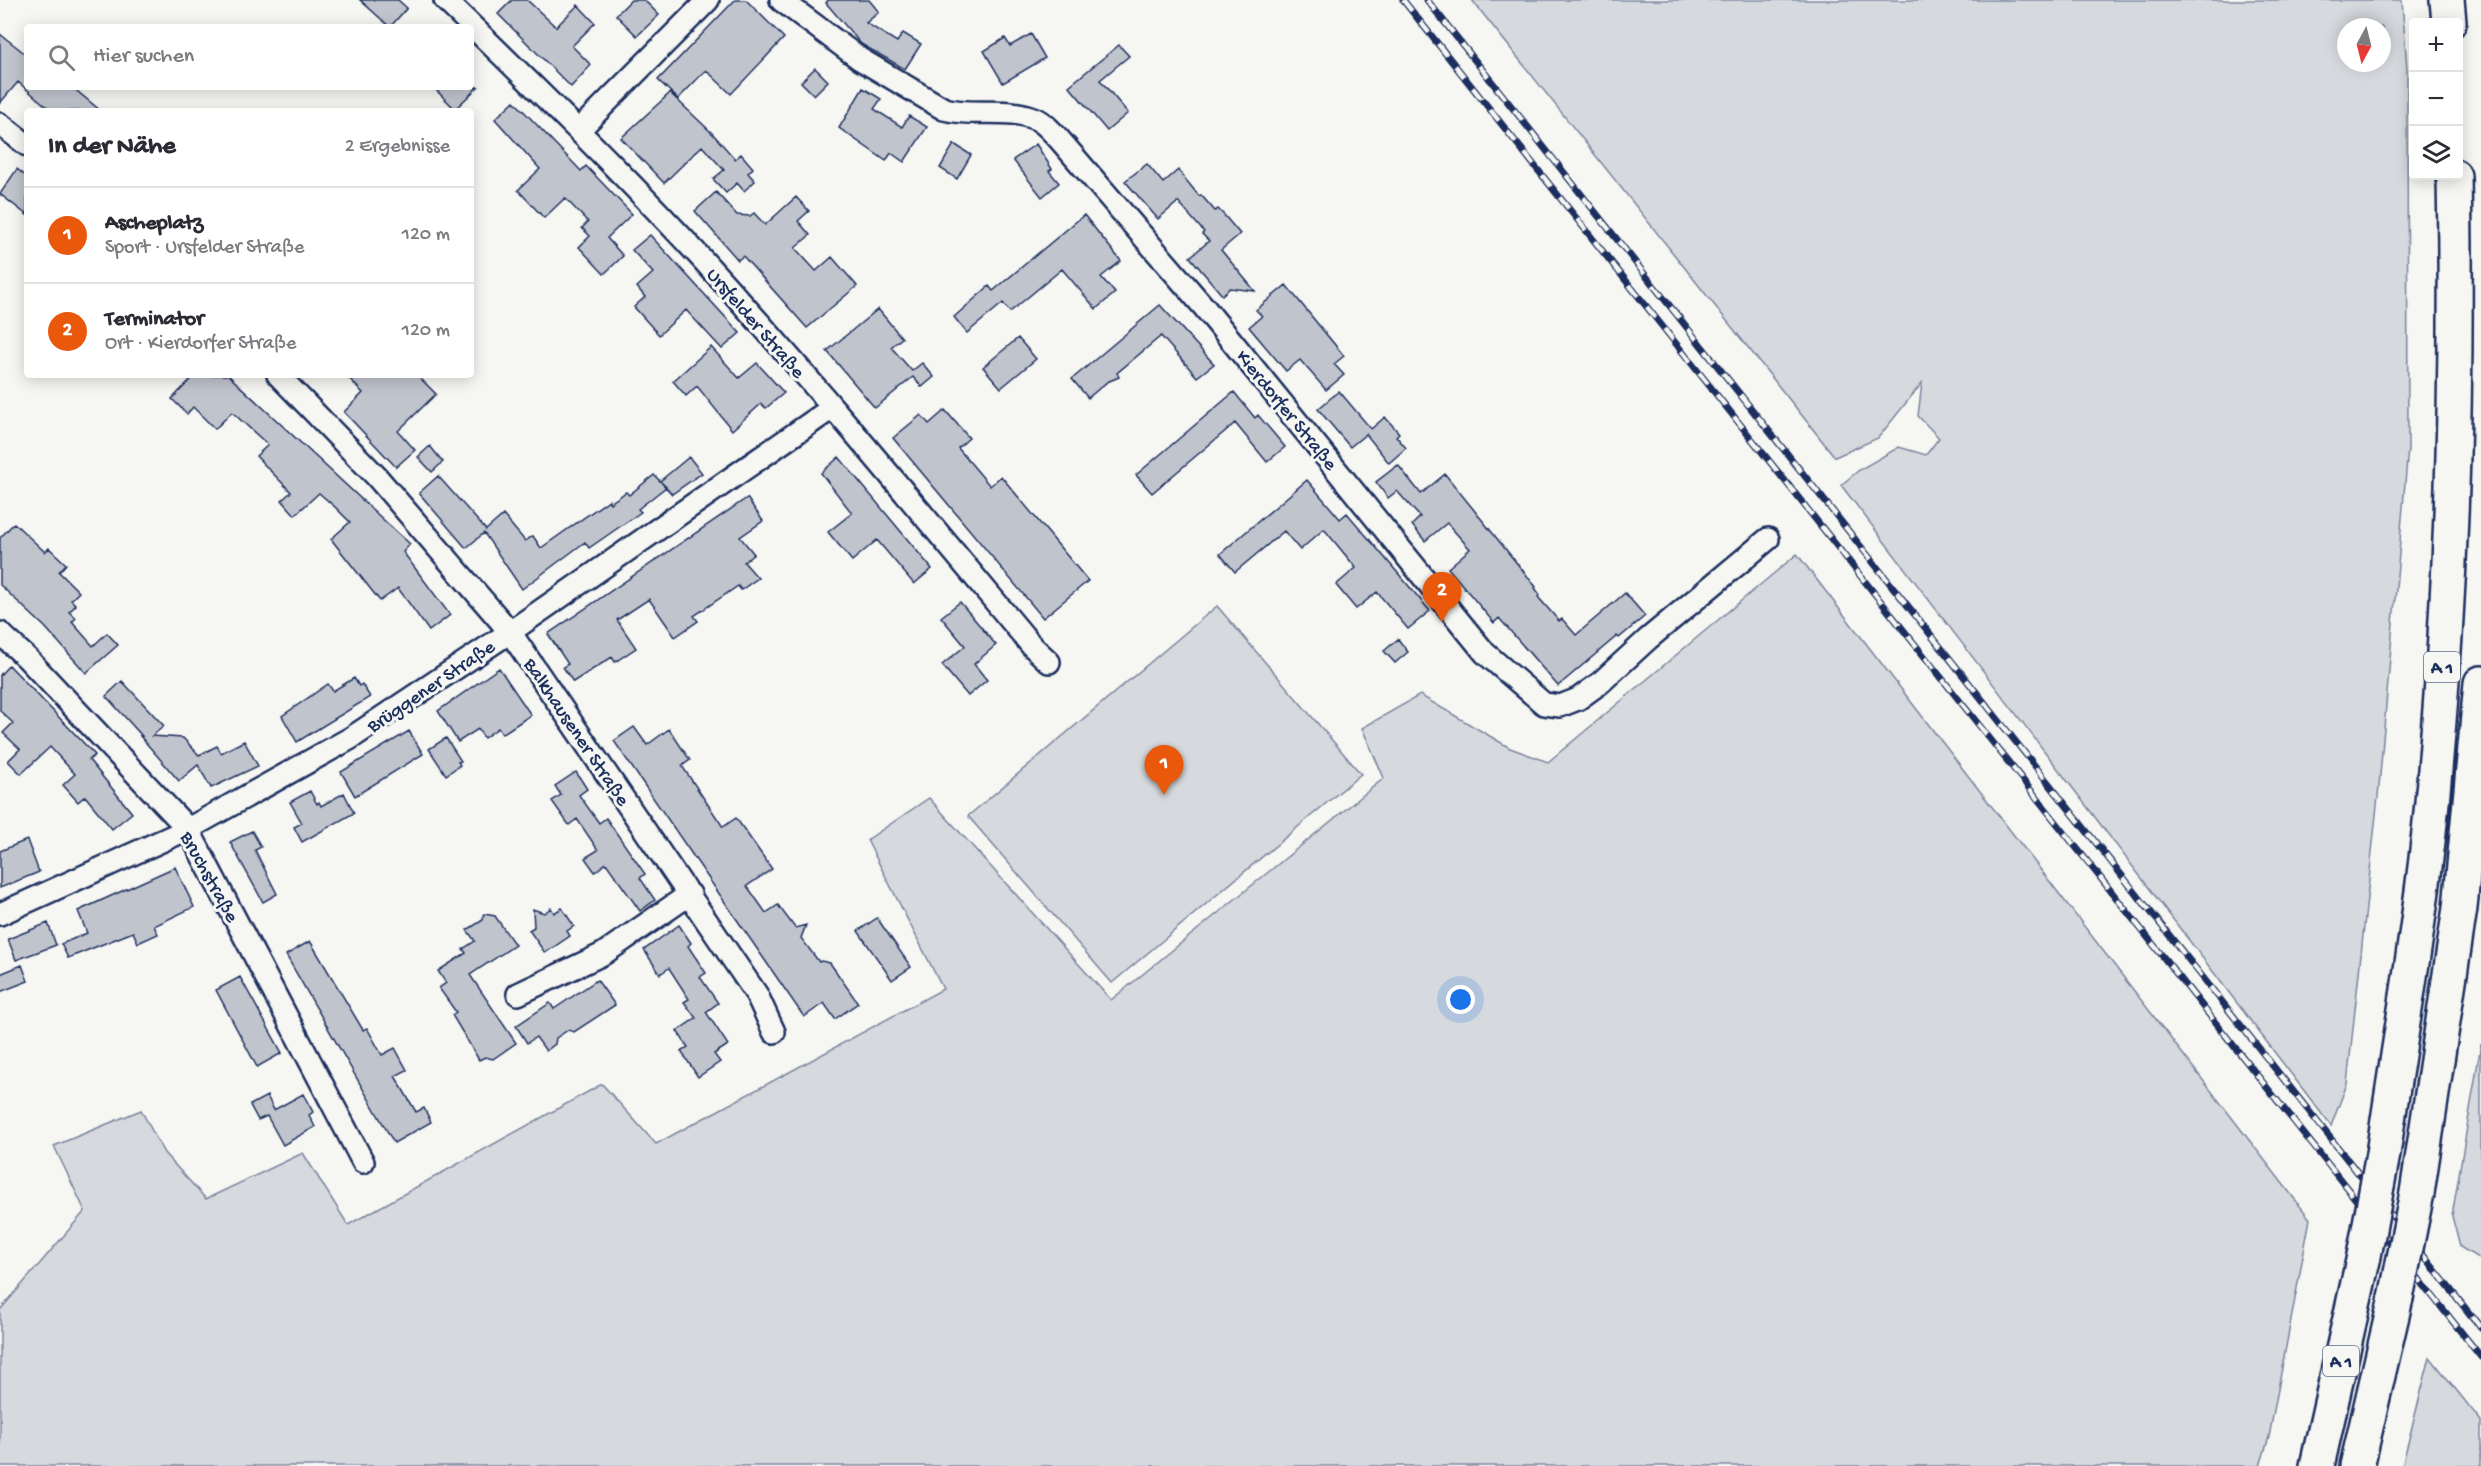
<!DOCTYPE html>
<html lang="de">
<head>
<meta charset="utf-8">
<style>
	:root { --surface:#fff; --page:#f2f2f3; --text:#2b2b33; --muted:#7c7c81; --line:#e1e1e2; --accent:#ea580c }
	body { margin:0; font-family:"Gochi Hand",sans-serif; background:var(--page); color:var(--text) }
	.controls { position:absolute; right:18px; top:18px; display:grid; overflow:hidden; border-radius:6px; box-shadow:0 3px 15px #0003 }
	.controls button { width:54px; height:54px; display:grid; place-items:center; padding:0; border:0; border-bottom:2px solid var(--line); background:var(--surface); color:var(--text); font:30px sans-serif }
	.compass { position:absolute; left:2337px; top:18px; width:54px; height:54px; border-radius:50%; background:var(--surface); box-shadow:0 3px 15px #0003; rotate:187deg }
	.you { position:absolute; left:1461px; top:1000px; width:21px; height:21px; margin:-15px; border:4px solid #fff; border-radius:50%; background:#1a73e8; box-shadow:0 0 0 9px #1a73e833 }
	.badge { display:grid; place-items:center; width:39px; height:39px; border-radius:50%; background:var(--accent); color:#fff; font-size:20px; font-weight:700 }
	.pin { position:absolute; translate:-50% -50px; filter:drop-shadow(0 2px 3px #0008) }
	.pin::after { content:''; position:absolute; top:32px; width:21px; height:18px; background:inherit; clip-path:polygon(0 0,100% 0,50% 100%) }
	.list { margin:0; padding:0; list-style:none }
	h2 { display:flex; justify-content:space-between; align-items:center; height:78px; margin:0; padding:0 24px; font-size:26px }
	h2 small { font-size:20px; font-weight:400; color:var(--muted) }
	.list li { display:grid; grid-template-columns:39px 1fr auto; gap:18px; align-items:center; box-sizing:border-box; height:96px; padding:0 24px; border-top:2px solid var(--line) }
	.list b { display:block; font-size:22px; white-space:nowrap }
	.list p { margin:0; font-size:20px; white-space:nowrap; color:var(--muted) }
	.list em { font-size:20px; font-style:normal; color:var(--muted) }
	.icon { flex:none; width:33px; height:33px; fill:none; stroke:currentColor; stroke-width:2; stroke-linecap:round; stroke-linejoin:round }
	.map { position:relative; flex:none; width:2481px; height:1466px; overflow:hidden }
	.search { position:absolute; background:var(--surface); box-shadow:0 3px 15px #0003; left:24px; top:24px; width:450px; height:66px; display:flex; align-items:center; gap:15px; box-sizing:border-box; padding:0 21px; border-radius:6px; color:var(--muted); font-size:22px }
	.panel { position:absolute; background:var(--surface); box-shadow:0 3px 15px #0003; left:24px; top:108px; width:450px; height:270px; border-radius:6px }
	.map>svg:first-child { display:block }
</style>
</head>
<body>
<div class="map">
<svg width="2481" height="1466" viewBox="0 0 2481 1466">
	<rect width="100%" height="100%" fill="#f6f6f2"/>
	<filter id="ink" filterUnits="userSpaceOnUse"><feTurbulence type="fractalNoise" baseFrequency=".0167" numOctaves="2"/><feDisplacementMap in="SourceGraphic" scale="12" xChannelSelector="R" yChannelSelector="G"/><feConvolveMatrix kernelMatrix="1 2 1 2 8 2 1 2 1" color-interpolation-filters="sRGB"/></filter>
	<g filter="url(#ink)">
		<!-- green -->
		<path fill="#d6d9dd" stroke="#78849e" stroke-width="1.5" fill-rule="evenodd" d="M1472 0H2402L2407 68 2408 448 2379 787 2347 1084 2331 1126 1841 485 1859 470 1899 447 1926 455 1939 438 1918 416 1922 383 1878 438 1835 457ZM2346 27H2382V63H2346Z
			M1797 554 2310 1219 2269 1437 2260 1466H0V1310L85 1211 54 1146 141 1110 164 1153 206 1199 303 1153 348 1225 602 1084 656 1144 943 989 867 840 929 798 1111 1000 1384 778 1362 728 1420 695 1510 748 1548 762Z
			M1217 606 1361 774 1112 983 968 816Z
			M2481 1044V1260L2460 1247 2452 1216Z
			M2430 1357 2481 1421V1466H2402Z"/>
		<!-- building -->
		<path fill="#c0c4cd" stroke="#1b2f5e" stroke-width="1.5" d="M360 0H398L407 8 390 27Z
			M512 0H527L556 27 578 5 595 23 572 46 591 65 571 87 498 14Z
			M631 0H644L659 15 637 36 616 15Z
			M735 0H746L784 38 731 94 706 70 678 99 658 80Z
			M828 0H869L879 12 866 23 897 42 903 33 921 44 905 69 861 44 826 3Z
			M0 34 27 55V87H72L101 111H52L18 82 0 103Z
			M1031 34 1045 58 1003 83 984 51 1005 38 1010 46Z
			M1119 45 1129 56 1100 80 1128 113 1107 131 1069 86Z
			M815 68 828 81 814 95 801 82Z
			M433 87H478L455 109Z
			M863 88 881 99 874 109 902 127 909 116 927 127 904 162 891 153 886 161 839 128Z
			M670 93 712 133 735 159 741 154 753 168 748 173 755 181 744 191 737 183 726 193 713 179 724 170 702 146 664 183 621 138Z
			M514 101 581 171 586 166 632 214 607 238 623 256 604 274 579 247 590 236 582 228 588 222 565 198 544 218 518 190 540 169 495 119Z
			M954 144 971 155 957 179 940 168Z
			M1036 144 1052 169 1049 171 1059 183 1042 197 1013 160Z
			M1147 164 1163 183 1178 170 1199 196 1201 195 1215 211 1218 209 1224 215 1240 234 1221 250 1255 291 1230 288 1222 295 1190 257 1209 241 1202 234 1204 232 1178 202 1158 219 1125 181Z
			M17 169 27 177V215L0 194Z
			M716 192 737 215 750 216 754 213 765 225 796 197 809 211 798 221 810 235 795 248 816 271 832 257 857 286 807 328 743 256 738 260 695 211Z
			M1084 215 1121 261 1101 277 1115 293 1096 309 1062 269 1010 312 1003 303 967 333 954 317 989 286 993 291Z
			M650 235 740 333 722 349 686 310 659 335 634 307 645 297 637 287 653 273 632 250Z
			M1286 285 1344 356 1334 364 1344 375 1326 390 1300 360 1286 371 1249 327 1262 316 1256 310Z
			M1160 305 1214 364 1197 377 1161 336 1117 373 1119 377 1107 382 1088 398 1072 379Z
			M878 309 902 338 891 347 912 371 922 363 934 377 922 387 913 377 875 408 827 351Z
			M1018 338 1036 359 1001 388 983 367Z
			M711 347 739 378 757 363 784 393 766 408 761 404 732 430 697 386 686 396 673 381Z
			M195 375H228L389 525 410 544 403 552 450 615 429 631 398 588 380 601 331 539 350 522 335 507 319 493 295 515 282 500 291 492 256 456 268 445 232 412 215 429 193 407 187 414 172 399Z
			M346 375H417L436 394 398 431 415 450 396 467 344 412 363 393Z
			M1339 391 1371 429 1385 417 1399 433 1396 436 1406 448 1389 463 1366 434 1350 447 1318 409Z
			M1234 392 1255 418 1258 415 1285 447 1267 462 1235 423 1152 493 1136 475Z
			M945 410 969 438 958 448 990 486 1001 476 1088 581 1043 618 893 438 921 415 929 424Z
			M430 446 443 462 432 472 418 457Z
			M689 457 702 473 672 494 660 481Z
			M839 457 932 569 914 584 877 540 852 561 828 532 852 513 821 473Z
			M1398 465 1421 494 1445 474 1536 587 1535 588 1540 595 1538 597 1559 621 1562 619 1576 635 1625 593 1645 616 1619 638 1617 636 1558 686 1499 618 1494 623 1448 568 1470 549 1447 523 1425 541 1412 525 1420 517 1397 491 1388 498 1376 482Z
			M654 475 666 487 638 509 641 512 589 548 585 542 522 589 484 533 466 548 419 493 438 476 486 530 503 515 525 541 533 536 541 548 609 500 610 503 626 492 629 495Z
			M1307 480 1340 519 1347 513 1430 611 1408 629 1377 592 1356 609 1336 585 1356 568 1324 529 1300 550 1284 531 1235 572 1220 554Z
			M747 498 763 521 740 537 754 554 744 562 758 578 741 590 738 586 694 616 698 621 675 637 649 599 617 620 636 648 615 662 612 657 573 682 563 667 568 664 548 634Z
			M14 523 45 552 49 548 66 564 59 572 79 592 71 600 76 605 69 612 76 618 72 622 93 646 107 633 118 645 86 673 45 627 0 585V538Z
			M960 602 996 645 974 664 987 680 968 696 942 665 965 646 941 617Z
			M1398 639 1408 652 1395 663 1384 651Z
			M9 665 95 755 89 760 132 813 112 829 85 796 78 802 63 785 75 774 50 747 21 774 8 761 20 749 3 733 13 723 0 711V675Z
			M499 668 531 715 502 734 498 728 484 738 478 729 458 742 438 711Z
			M354 678 359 686 362 684 370 697 297 742 282 716 328 684 333 691Z
			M122 681 164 726 152 736 183 738 199 755 217 746 221 753 244 741 258 766 211 788 198 765 179 781 140 736H142L106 696Z
			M634 727 647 745 669 729 690 760 682 766 723 827 736 818 772 869 747 886 766 913 778 905 795 928 806 925 801 938 819 962 821 961 830 963 858 1003 835 1019 824 1003 804 1017 614 741Z
			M409 731 423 754 355 796 341 772Z
			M446 738 461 761 458 762 460 765 446 775 429 749Z
			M576 772 587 789 579 795 599 823 606 818 645 874 640 878 655 900 640 911 606 863 595 872 585 858 598 850 577 819 569 825 552 801 561 795 555 786Z
			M310 791 317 804 319 802 321 806 344 793 354 813 302 842 294 827 302 823 290 802Z
			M252 831 261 847 255 850 277 894 263 902 230 842Z
			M27 840 39 872 0 888V851Z
			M175 867 194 907 154 926 158 934 138 943 133 932 68 958 61 944 87 933 78 911Z
			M551 908 554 913 562 908 574 926 567 931 570 936 545 953 529 930 534 927 533 909 544 913Z
			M484 914 495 916 515 945 470 975 516 1043 493 1059 485 1057 479 1060 452 1015 456 1012 439 988 446 983 438 971 466 953 463 949 475 941 467 930 483 920Z
			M877 918 911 967 892 980 858 931Z
			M48 923 56 945 16 960 8 939Z
			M679 925 691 943 688 946 706 973 700 977 718 1003 706 1012 728 1045 714 1054 720 1062 698 1077 681 1051 688 1047 677 1031 696 1018 684 1002 689 999 669 968 660 974 644 950Z
			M310 941 363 1030 367 1028 382 1055 395 1048 407 1070 395 1076 416 1112 424 1108 431 1122 394 1143 286 955Z
			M22 965 28 981 0 992V974Z
			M240 977 282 1053 257 1067 216 990Z
			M597 980 615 1005 574 1032 568 1030 556 1038 555 1044 546 1051 536 1037 527 1043 516 1026 550 1003 554 1009Z
			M303 1094 313 1112 309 1115 315 1127 283 1145 267 1116 258 1120 250 1105 267 1096 274 1110Z"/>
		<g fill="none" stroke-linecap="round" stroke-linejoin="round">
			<defs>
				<path id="minor" d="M445 0C533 85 620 170 703 260 817 385 924 516 1032 646L1049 662
					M781 0 860 59 944 109C974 117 1011 106 1038 120 1046 124 1053 133 1059 139L1204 307 1485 653 1544 704 1560 706 1578 699 1600 683 1648 639 1768 539
					M0 124 27 145
					M580 129 708 0
					M278 375 376 476 510 632 757 995 774 1032
					M0 633 27 658 188 829 363 1162
					M0 914 188 829 351 738 510 632 832 408
					M518 994 603 954 690 894"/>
				<path id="motorway" d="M2447 0 2449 22
					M2383 1154C2400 1037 2421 920 2432 802 2452 594 2458 384 2454 176
					M2417 1193 2460 908 2481 683
					M2317 1466 2364 1256
					M2357 1466 2396 1298"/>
			</defs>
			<!-- minor casing -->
			<use href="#minor" stroke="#1b2f5e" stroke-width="26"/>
			<!-- motorway casing -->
			<use href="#motorway" stroke="#1b2f5e" stroke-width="38"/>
			<!-- minor -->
			<use href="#minor" stroke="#f6f6f2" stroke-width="21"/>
			<!-- motorway -->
			<use href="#motorway" stroke="#f6f6f2" stroke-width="33"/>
			<defs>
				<path id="rail" d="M1403 0 2481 1357
					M1427 0 2481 1328"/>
			</defs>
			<!-- rail casing -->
			<use href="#rail" stroke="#1b2f5e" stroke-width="7"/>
			<!-- rail -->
			<use href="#rail" stroke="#f6f6f2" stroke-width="4.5" stroke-dasharray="14" stroke-linecap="butt"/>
			<defs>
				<path id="motorway-bridge" d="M2364 1256 2383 1154
					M2396 1298 2417 1193"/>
			</defs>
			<!-- motorway-bridge casing -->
			<use href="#motorway-bridge" stroke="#1b2f5e" stroke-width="38" stroke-linecap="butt"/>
			<!-- motorway-bridge -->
			<use href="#motorway-bridge" stroke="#f6f6f2" stroke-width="33"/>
		</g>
	</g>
	<g text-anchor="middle" stroke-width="6" stroke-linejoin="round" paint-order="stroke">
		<!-- shield labels -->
		<g fill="#f6f6f2" stroke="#5d6b8a" stroke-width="1.5">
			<rect x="2424" y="652" width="36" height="30" rx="4.5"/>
			<rect x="2323" y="1346" width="36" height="30" rx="4.5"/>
		</g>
		<g font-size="18" font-weight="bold" fill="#1b2f5e">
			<text x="2442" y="673">A 1</text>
			<text x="2341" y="1367">A 1</text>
		</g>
		<!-- street labels -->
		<g font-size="20" fill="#1b2f5e" stroke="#f6f6f2">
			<text transform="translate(757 322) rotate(49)" y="7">Ursfelder Straße</text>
			<text transform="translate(1288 409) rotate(51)" y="7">Kierdorfer Straße</text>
			<text transform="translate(430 685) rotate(-34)" y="7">Brüggener Straße</text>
			<text transform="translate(578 731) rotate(56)" y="7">Balkhausener Straße</text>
			<text transform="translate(211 876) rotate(61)" y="7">Bruchstraße</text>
		</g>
	</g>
</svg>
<div class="controls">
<button>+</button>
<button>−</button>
<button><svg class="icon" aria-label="layers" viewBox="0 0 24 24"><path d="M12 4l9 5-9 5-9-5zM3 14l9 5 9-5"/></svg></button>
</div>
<svg class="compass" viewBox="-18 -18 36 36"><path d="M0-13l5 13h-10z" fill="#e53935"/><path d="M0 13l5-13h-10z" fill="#7c7c81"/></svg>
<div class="you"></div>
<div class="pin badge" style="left:1164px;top:795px">1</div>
<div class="pin badge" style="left:1442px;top:622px">2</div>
<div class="search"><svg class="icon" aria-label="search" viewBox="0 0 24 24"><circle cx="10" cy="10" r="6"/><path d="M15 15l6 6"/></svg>Hier suchen</div>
<section class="panel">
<h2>In der Nähe<small>2 Ergebnisse</small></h2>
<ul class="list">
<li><span class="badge">1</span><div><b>Ascheplatz</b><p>Sport · Ursfelder Straße</p></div><em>120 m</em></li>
<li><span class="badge">2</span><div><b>Terminator</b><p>Ort · Kierdorfer Straße</p></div><em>120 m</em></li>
</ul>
</section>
</div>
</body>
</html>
